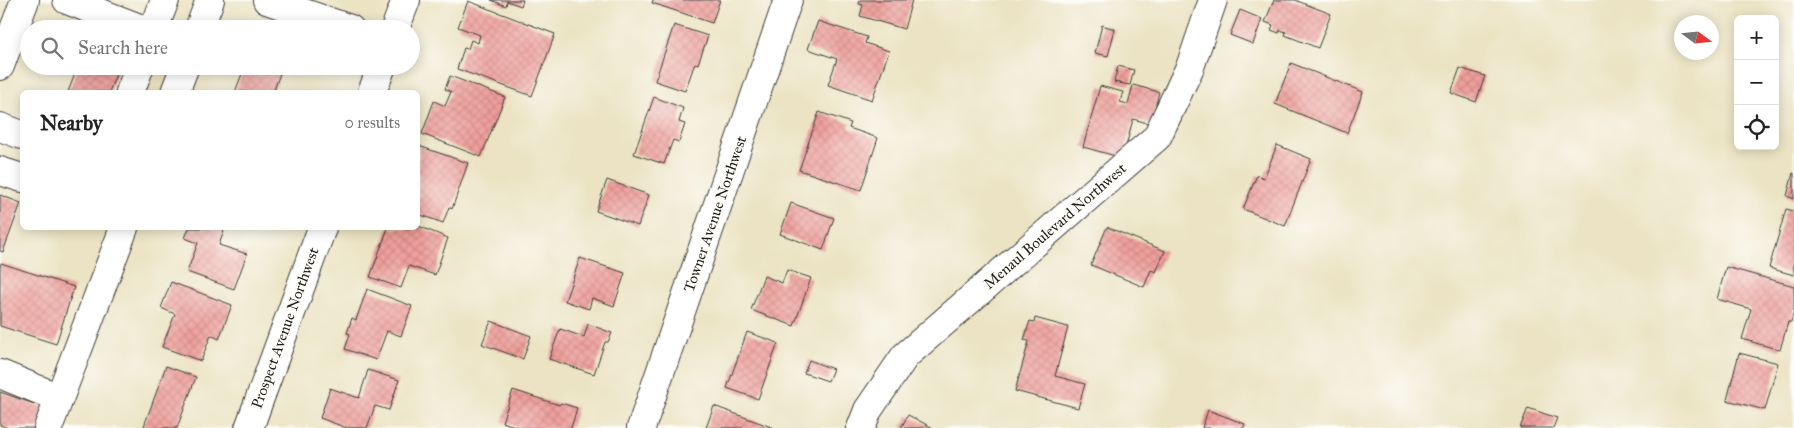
<!DOCTYPE html>
<html lang="en">
<head>
<meta charset="utf-8">
<style>
	:root { --surface:#fff; --page:#f6f6f6; --text:#222; --muted:#767676; --line:#e0e0e0 }
	body { margin:0; font-family:"IM FELL Great Primer",serif; background:var(--page); color:var(--text) }
	.controls { position:absolute; right:15px; top:15px; display:grid; overflow:hidden; border-radius:8px; box-shadow:0 2px 12px #0003 }
	.controls button { width:45px; height:45px; display:grid; place-items:center; padding:0; border:0; border-bottom:1px solid var(--line); background:var(--surface); color:var(--text); font:25px sans-serif }
	.compass { position:absolute; left:1674px; top:15px; width:45px; height:45px; border-radius:50%; background:var(--surface); box-shadow:0 2px 12px #0003; rotate:105deg }
	.list { margin:0; padding:0; list-style:none }
	h2 { display:flex; justify-content:space-between; align-items:center; height:65px; margin:0; padding:0 20px; font-size:21px }
	h2 small { font-size:16px; font-weight:400; color:var(--muted) }
	.icon { flex:none; width:28px; height:28px; fill:none; stroke:currentColor; stroke-width:2; stroke-linecap:round; stroke-linejoin:round }
	.map { position:relative; flex:none; width:1794px; height:428px; overflow:hidden }
	.search { position:absolute; background:var(--surface); box-shadow:0 2px 12px #0003; left:20px; top:20px; width:400px; height:55px; display:flex; align-items:center; gap:12px; box-sizing:border-box; padding:0 18px; border-radius:28px; color:var(--muted); font-size:19px }
	.panel { position:absolute; background:var(--surface); box-shadow:0 2px 12px #0003; left:20px; top:90px; width:400px; height:140px; border-radius:8px }
	.map>svg:first-child { display:block }
</style>
</head>
<body>
<div class="map">
<svg width="1794" height="428" viewBox="0 0 1794 428">
	<defs>
		<pattern id="building-cross-hatch" width="8" height="8" patternUnits="userSpaceOnUse" patternTransform="scale(1.25)"><rect width="8" height="8" fill="#ef9f9b"/><path d="M0 0l8 8M0 8l8-8" fill="none" stroke="#cc8885"/></pattern>
	</defs>
	<rect width="100%" height="100%" fill="#fdfcf7"/>
	<filter id="ink" filterUnits="userSpaceOnUse"><feTurbulence type="fractalNoise" baseFrequency=".02" numOctaves="2"/><feDisplacementMap in="SourceGraphic" scale="10" xChannelSelector="R" yChannelSelector="G"/><feConvolveMatrix kernelMatrix="1 2 1 2 8 2 1 2 1" color-interpolation-filters="sRGB"/></filter>
	<filter id="wash" filterUnits="userSpaceOnUse"><feTurbulence type="fractalNoise" baseFrequency=".0096" numOctaves="4" result="noise"/><feDisplacementMap in="SourceGraphic" scale="20" xChannelSelector="R" yChannelSelector="G"/><feGaussianBlur stdDeviation="1.12" result="paint"/><feColorMatrix in="noise" values="0 0 0 0 0 0 0 0 0 0 0 0 0 0 0 0 0 1.4 0 .05"/><feComposite in="paint" operator="in"/></filter>
	<g filter="url(#wash)">
		<rect width="100%" height="100%" fill="#ebe3c3"/>
		<g id="blocks">
			<!-- building -->
			<path fill="url(#building-cross-hatch)" d="M491 0H523L521 6 507 1 506 6Z
				M653 0H720L712 23 652 3Z
				M860 0H912L904 29 860 16 863 5 859 4Z
				M1274 0H1295L1331 14 1318 48 1285 35 1286 32 1280 30 1279 33 1271 30 1273 25 1265 22Z
				M468 1 555 34 532 96 457 69 464 48 468 49 471 40 478 43 480 35 458 27Z
				M1240 10 1262 19 1253 44 1230 35Z
				M818 21 867 37 865 43 889 51 872 100 828 85 837 59 808 49Z
				M674 25 708 36 698 64 695 63 685 91 655 81Z
				M1102 25 1115 29 1108 56 1095 53Z
				M1291 63 1363 92 1347 133 1275 104Z
				M78 66 119 67 109 92H68Z
				M245 66H268L281 71 274 90 279 92H235Z
				M1118 66 1134 70 1130 85 1114 82Z
				M1460 68 1485 76 1476 102 1451 93Z
				M450 76 505 97 481 157 422 134 434 101 445 106 451 92 445 89Z
				M1133 85 1159 92 1151 124 1133 119 1123 158 1083 147 1100 86 1123 92 1120 102 1128 104Z
				M654 97 683 108 679 122 685 124 679 142 673 140 664 164 634 154Z
				M819 112 851 123 849 128 878 138 861 190 799 170Z
				M1277 145 1311 159 1285 226 1243 209 1257 175 1264 178Z
				M419 146 468 163 452 209 449 207 443 223 418 214Z
				M1793 173H1794V199L1787 196Z
				M607 180 649 195 638 226 596 211Z
				M0 195 21 203 3 252 0 251Z
				M791 203 834 218 823 250 780 234Z
				M1786 209 1794 211V275L1769 268Z
				M418 226 448 238 435 275 409 266 401 288 370 277 388 228H418Z
				M1107 227 1165 251 1156 272 1151 270 1144 287 1091 265Z
				M189 228H225L219 245 247 254 234 289 187 272 198 243 185 238Z
				M580 258 625 273 614 306 592 298 589 309 565 301Z
				M1 263 74 287 56 344 0 326V268Z
				M1726 267 1794 286V311L1791 322H1788L1780 350 1742 339 1751 309 1717 299Z
				M787 270 811 278 794 326 751 310 764 276 782 283Z
				M171 282 232 305 219 339 211 335 201 361 162 347 175 314 161 308Z
				M367 289 412 306 401 336 387 331 376 360 345 349 350 334 347 333 352 318 356 320Z
				M1035 318 1068 327 1055 376 1085 384 1078 408 1015 391 1029 341 1024 340 1030 321 1034 322Z
				M491 321 531 336 523 359 482 344Z
				M588 324 612 333 608 342H605L594 374 549 359 560 329 584 337Z
				M747 332 778 343 758 399 727 388Z
				M1739 353 1778 363 1765 410 1727 400Z
				M809 360 833 369 828 381 804 373Z
				M166 366 196 377 177 428H150L144 426Z
				M368 370 399 380 389 410 375 406 367 428H347L320 418 330 388 359 398Z
				M513 390 559 405 561 403 577 408 571 428H521L502 422Z
				M0 392 46 408 39 428H8L0 425Z
				M714 406 774 428H706Z
				M1528 408 1557 418 1553 428H1520Z
				M1208 410 1245 424 1243 428H1202Z
				M908 415 933 428H901Z"/>
		</g>
	</g>
	<g filter="url(#ink)">
		<use href="#blocks" fill-opacity="0" stroke="#3b3a35" stroke-width="1"/>
		<g fill="none" stroke-linecap="round" stroke-linejoin="round">
			<defs>
				<path id="minor" d="M67 0 142 29
					M267 0 350 29
					M154 29 165 0
					M199 29 210 0
					M395 29 406 0
					M0 66 25 0
					M130 92 140 66
					M175 92 185 66
					M372 92 382 66
					M0 127 22 135
					M0 171 22 178
					M0 374 59 398
					M48 428 124 228
					M249 428 322 228
					M641 428 788 0
					M861 428 868 410 905 356 1157 137 1190 67 1213 0"/>
			</defs>
			<!-- minor casing -->
			<use href="#minor" stroke="#3b3a35" stroke-width="30"/>
			<!-- minor -->
			<use href="#minor" stroke="#fff" stroke-width="28"/>
		</g>
	</g>
	<g text-anchor="middle" stroke-width="4" stroke-linejoin="round" paint-order="stroke">
		<!-- street labels -->
		<g font-size="15" fill="#1c1c1c" stroke="#fdfcf7">
			<text transform="translate(715 214) rotate(-71)" y="5">Towner Avenue Northwest</text>
			<text transform="translate(1055 226) rotate(-41)" y="5">Menaul Boulevard Northwest</text>
			<text transform="translate(285 328) rotate(-70)" y="5">Prospect Avenue Northwest</text>
		</g>
	</g>
</svg>
<div class="controls">
<button>+</button>
<button>−</button>
<button><svg class="icon" aria-label="locate" viewBox="0 0 24 24"><circle cx="12" cy="12" r="6"/><path d="M12 2v4M12 18v4M2 12h4M18 12h4"/></svg></button>
</div>
<svg class="compass" viewBox="-18 -18 36 36"><path d="M0-13l5 13h-10z" fill="#e53935"/><path d="M0 13l5-13h-10z" fill="#767676"/></svg>
<div class="search"><svg class="icon" aria-label="search" viewBox="0 0 24 24"><circle cx="10" cy="10" r="6"/><path d="M15 15l6 6"/></svg>Search here</div>
<section class="panel">
<h2>Nearby<small>0 results</small></h2>
<ul class="list">
</ul>
</section>
</div>
</body>
</html>
